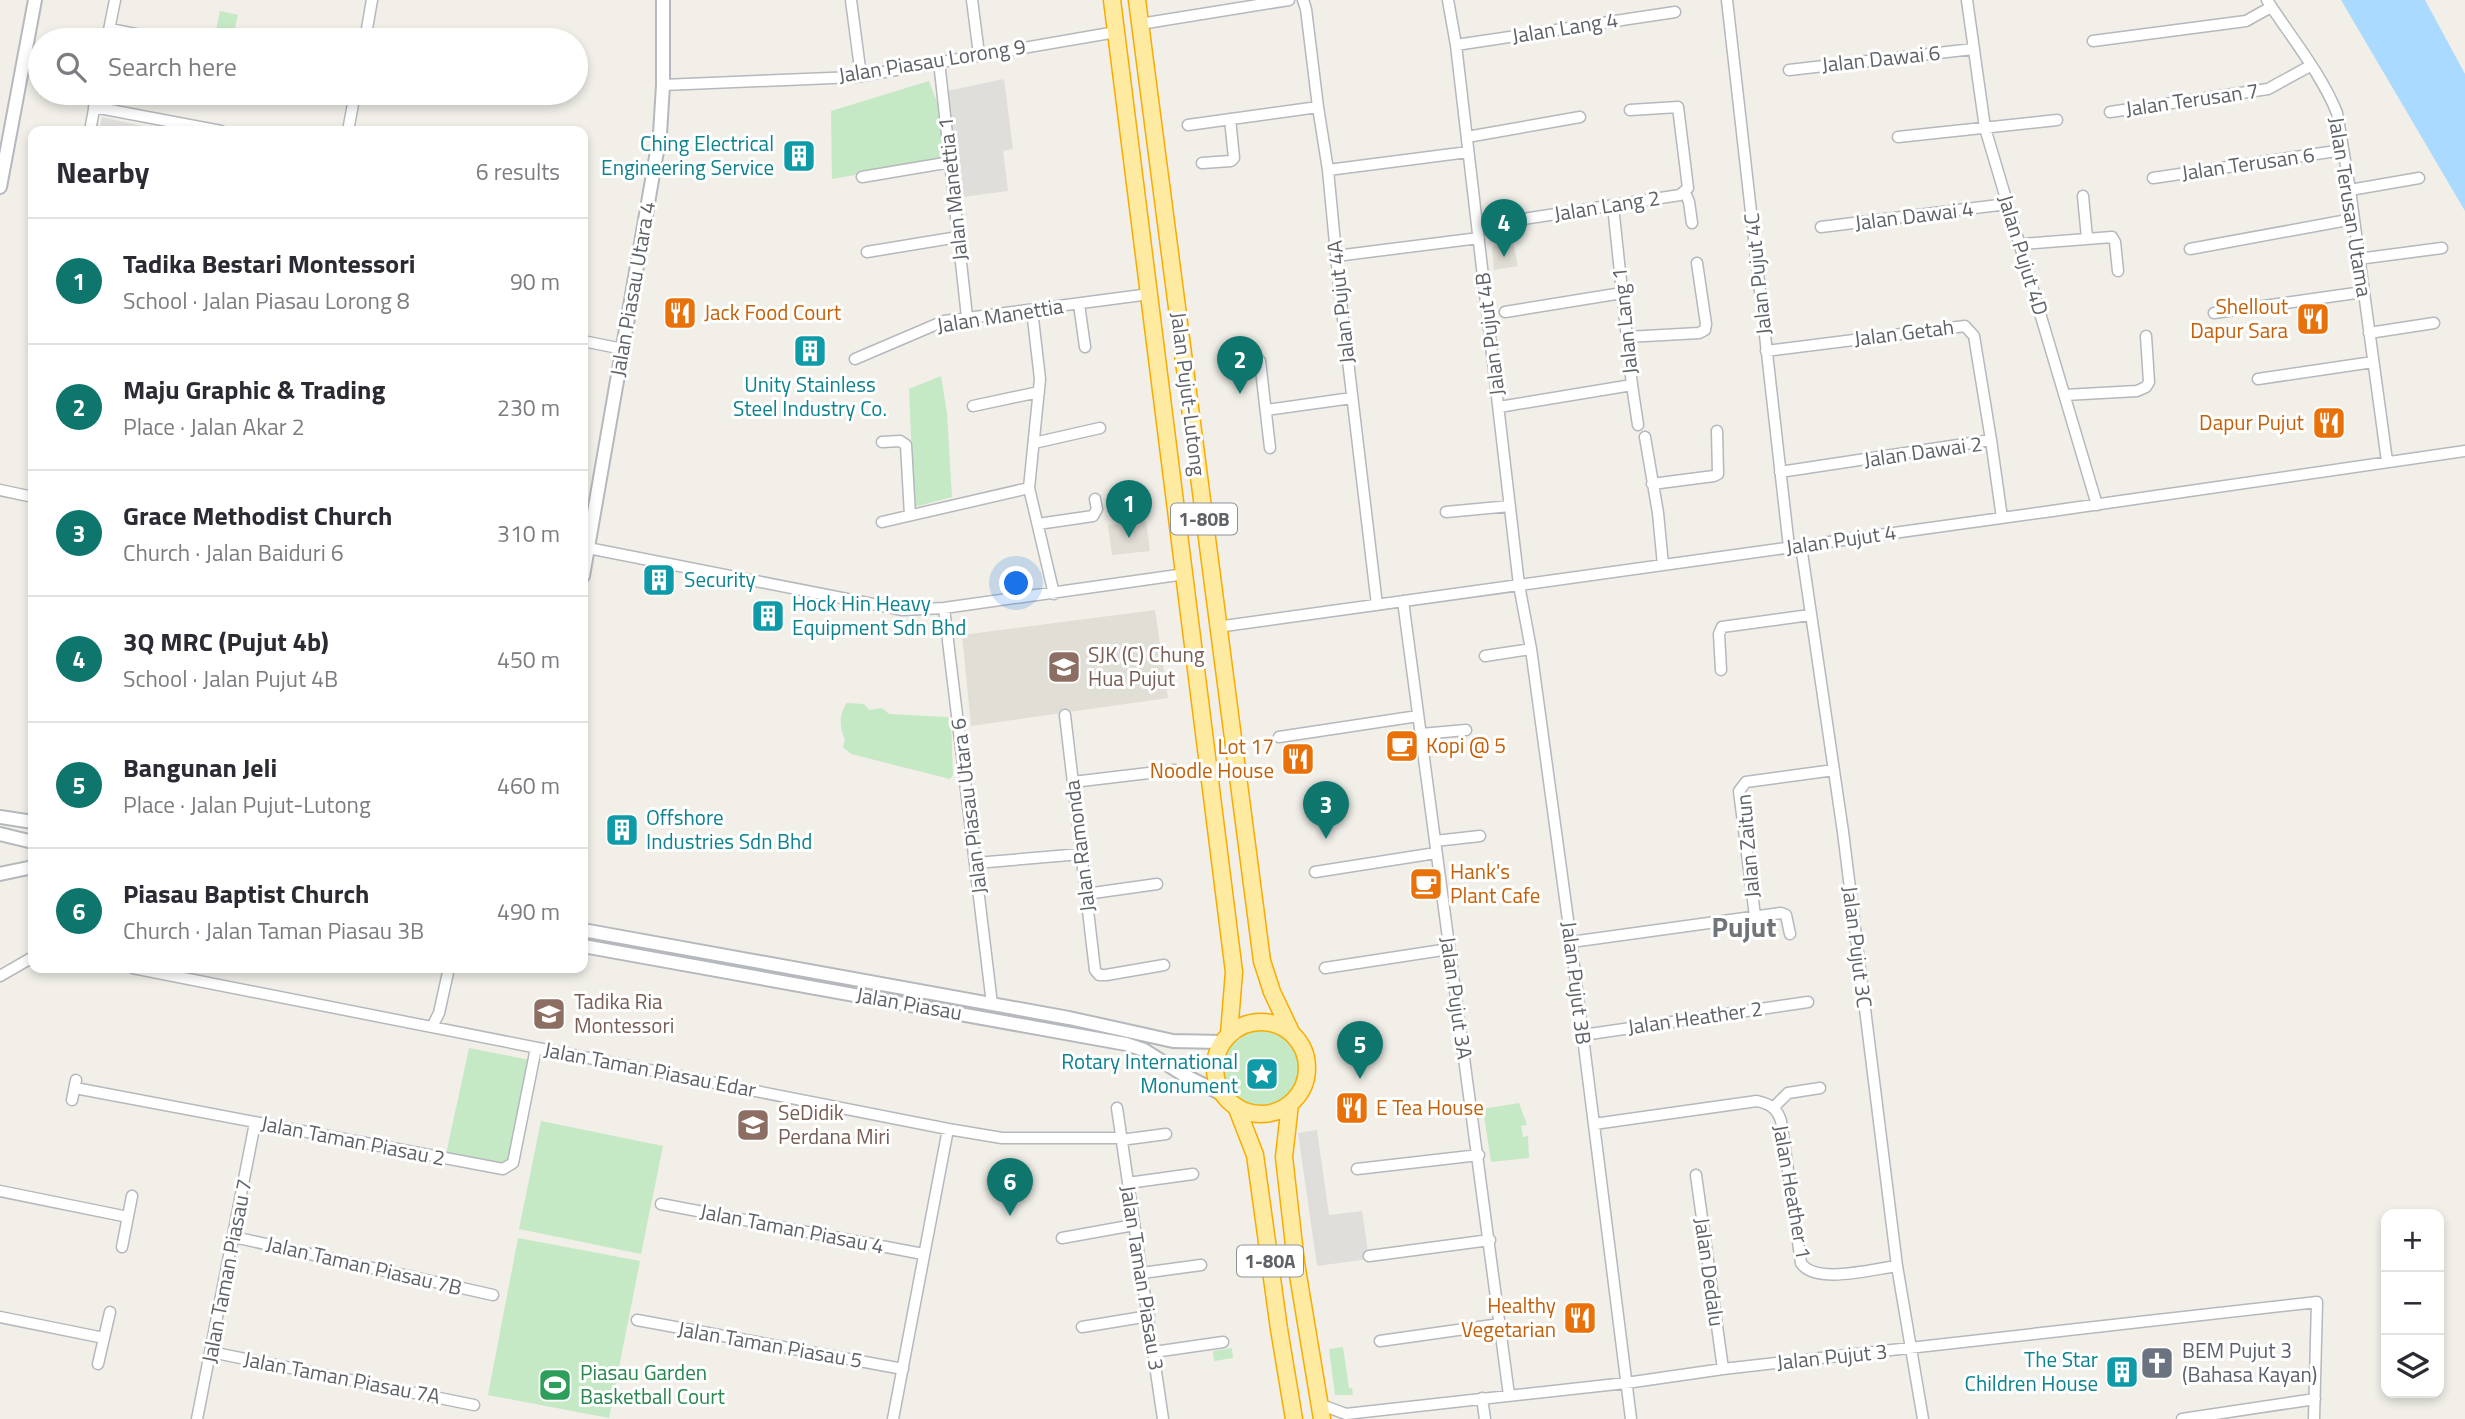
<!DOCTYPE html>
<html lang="en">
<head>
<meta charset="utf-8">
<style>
	:root { --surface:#fff; --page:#f7f7f7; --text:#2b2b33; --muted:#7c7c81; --line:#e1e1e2; --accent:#0f766e }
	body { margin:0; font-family:"Titillium Web",sans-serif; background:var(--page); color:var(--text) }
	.controls { position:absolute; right:21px; bottom:21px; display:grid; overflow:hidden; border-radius:14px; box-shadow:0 4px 10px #0003 }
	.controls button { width:63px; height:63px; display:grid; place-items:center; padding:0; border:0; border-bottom:2px solid var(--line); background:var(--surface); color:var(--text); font:35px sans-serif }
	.you { position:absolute; left:1017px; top:584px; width:24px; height:24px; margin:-18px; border:5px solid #fff; border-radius:50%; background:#1a73e8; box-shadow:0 0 0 10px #1a73e833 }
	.badge { display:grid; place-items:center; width:46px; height:46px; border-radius:50%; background:var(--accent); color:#fff; font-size:23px; font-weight:700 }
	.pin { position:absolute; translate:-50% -58px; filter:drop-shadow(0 2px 4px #0008) }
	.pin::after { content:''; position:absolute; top:37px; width:24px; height:21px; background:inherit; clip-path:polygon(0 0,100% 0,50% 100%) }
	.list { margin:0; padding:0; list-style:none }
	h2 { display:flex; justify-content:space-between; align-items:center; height:91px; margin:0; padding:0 28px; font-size:30px }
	h2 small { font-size:23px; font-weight:400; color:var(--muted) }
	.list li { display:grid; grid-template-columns:46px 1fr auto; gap:21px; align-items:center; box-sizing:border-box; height:126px; padding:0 28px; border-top:2px solid var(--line) }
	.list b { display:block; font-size:26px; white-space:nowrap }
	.list p { margin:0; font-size:23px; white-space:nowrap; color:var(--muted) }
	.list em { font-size:23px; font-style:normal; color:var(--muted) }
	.icon { flex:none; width:38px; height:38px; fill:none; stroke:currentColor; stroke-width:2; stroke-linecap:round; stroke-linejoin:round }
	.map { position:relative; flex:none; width:2465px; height:1419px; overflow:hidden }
	.search { position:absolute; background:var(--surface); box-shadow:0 4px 10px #0003; left:28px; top:28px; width:560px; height:77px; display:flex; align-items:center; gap:18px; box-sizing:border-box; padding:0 24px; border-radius:38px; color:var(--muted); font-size:26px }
	.panel { position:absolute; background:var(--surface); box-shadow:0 4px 10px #0003; left:28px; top:126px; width:560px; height:847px; border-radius:14px }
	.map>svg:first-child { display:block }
</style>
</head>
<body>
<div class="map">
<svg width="2465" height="1419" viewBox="0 0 2465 1419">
	<rect width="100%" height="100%" fill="#f1efe8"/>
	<!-- industrial -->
	<path fill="#e0deda" d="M1004 79 1013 149 1003 151 1008 191 962 197 947 91Z
		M102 117 152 128V131H99Z
		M1317 1130 1329 1215 1362 1211 1369 1259 1317 1266 1298 1133Z"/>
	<!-- education -->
	<path fill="#e1ded6" d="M1511 232 1518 266 1494 270 1492 248 1499 234Z
		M1146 521 1150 551 1112 555 1108 525Z
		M1155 610 1168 698 971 726 962 635Z"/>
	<!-- green -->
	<path fill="#c5e8c5" d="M220 11 238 15 232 40H214Z
		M929 81 938 105 945 159 832 179 831 111Z
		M941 376 947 413 952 497 914 507 909 389Z
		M847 703 864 704 869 710 882 708 889 714 947 717 951 720 953 775 950 779 851 754 843 747 845 739C839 728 839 713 847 703Z
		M1223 1068a38 38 0 1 1 76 0a38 38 0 1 1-76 0Z
		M469 1048 530 1060 506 1171 445 1159Z
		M1519 1103 1527 1125 1521 1126 1523 1137 1528 1136 1529 1158 1491 1162 1483 1109Z
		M541 1121 663 1146 641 1254 519 1229Z
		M518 1238 640 1261 609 1418 488 1395Z
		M1343 1347 1349 1388H1352L1353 1395H1335L1329 1349Z
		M1232 1348 1233 1358 1214 1361 1213 1351Z"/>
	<!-- water -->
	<path fill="#aadaff" d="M2341 0H2425L2465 74V211Z"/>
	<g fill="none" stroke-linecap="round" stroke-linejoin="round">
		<defs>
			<path id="minor" d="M851 0 861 76
				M972 0 979 54
				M1303 0 1306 9 1318 107 1328 170 1339 285 1377 605
				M1448 0 1456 45 1519 585 1531 649 1571 942 1631 1419
				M1727 0 1789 547
				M1967 0 1985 128 2097 505
				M2267 0C2290 36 2321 73 2337 113L2350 190 2387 461
				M1140 24 1289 0
				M110 29 166 40
				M107 40 115 0
				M365 40 372 0
				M2093 41 2246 21 2271 7
				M1456 45 1675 12
				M939 61 967 317
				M1789 70 1973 49
				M663 85 855 77 1116 32
				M94 107 221 131
				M2110 112 2268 89 2310 66
				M1188 125 1318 107
				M90 131 97 93
				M348 131 355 93
				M1467 137 1580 117
				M1898 137 2057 120
				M1202 163 1231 161 1234 158 1230 119
				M1328 170 1468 152
				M862 177 951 162
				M2153 178 2343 150
				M2350 190 2419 178
				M1685 192 1689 202 1692 223
				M2083 196 2087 238
				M1477 226 1680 195 1688 188 1678 107 1630 110
				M1821 227 2007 204
				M2021 244 2112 237 2115 242 2118 271
				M2190 249 2353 219
				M867 252 958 237
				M1336 256 1479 238
				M2358 259 2442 248
				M1079 304 1085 347
				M1032 310 1040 379 1029 488 1054 594
				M1505 312 1622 293
				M2214 313 2363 292
				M2369 333 2434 323
				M1627 337 1699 333 1705 330 1706 324 1697 263
				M583 341 623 349
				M1766 351 1965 326 1974 336 1991 440
				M855 359 944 321 1150 294
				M1260 361 1270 448
				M2258 379 2373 362
				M1632 385 1638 425
				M2065 395 2137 391 2146 387 2149 382 2146 336
				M973 406 1039 392
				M1499 407 1632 385 1613 206
				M1266 410 1352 398
				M1645 437 1658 513 1663 565
				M882 442 900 441 906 445 910 515
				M1034 443 1100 428
				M1780 472 1991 440 2002 518
				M1652 484 1714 476 1718 474 1717 431
				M0 490 33 497
				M1446 512 1510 506
				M882 522 1029 488
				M1038 524 1093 516 1097 509 1095 499
				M1801 546 1843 832 1897 1266 1923 1419
				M588 548 903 610 944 608 1185 574
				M1403 601 1509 1395
				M944 608 992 1004
				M1217 627 2052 511 2465 451
				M1485 656 1531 649
				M1721 670 1719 634 1722 627 1810 615
				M1065 715 1095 970 1099 975H1106L1164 965
				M1421 734 1466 730
				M1279 737 1418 716
				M1073 782 1174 770
				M1435 841 1480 836
				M976 863 1081 854
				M1315 872 1436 853
				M1086 894 1157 884
				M1755 916 1739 791 1746 782 1834 770
				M1571 942 1781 913 1786 915 1790 934
				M133 968 948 1129 1002 1138H1121
				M1325 968 1449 949
				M0 976 33 957
				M432 1027 439 1013 449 968
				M1583 1035 1808 1002
				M75 1088 503 1169 513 1163 536 1048
				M72 1100 76 1080
				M1774 1107 1788 1093 1820 1088
				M1117 1108 1163 1419
				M1594 1124 1757 1101C1770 1104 1777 1108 1781 1121L1801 1263C1815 1285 1873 1269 1897 1266
				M1121 1140 1166 1134
				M1357 1169 1479 1155
				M1696 1175 1723 1369
				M1128 1183 1193 1174
				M0 1191 128 1217
				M661 1204 923 1254
				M234 1237 493 1295
				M1062 1238 1134 1225
				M122 1247 132 1196
				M1369 1256 1490 1240
				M1142 1273 1201 1265
				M0 1317 104 1338
				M637 1320 903 1369
				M1082 1327 1149 1316
				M1380 1341 1500 1324
				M211 1352 474 1405
				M1154 1352 1223 1342
				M98 1364 110 1312
				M1482 1398 1485 1419
				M1319 1404 1346 1414 1626 1383 1723 1369 2317 1302 2314 1419
				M197 1419 255 1123
				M893 1419 948 1129
				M2182 1419 2315 1399"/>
			<path id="tertiary" d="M0 187 35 0
				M583 576 660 134 663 85V0
				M0 817 33 822
				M0 834 33 842
				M0 874 33 867
				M583 930 1069 1018 1173 1041 1223 1042
				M583 946 1126 1044 1144 1050 1184 1075 1224 1095"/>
			<path id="trunk" d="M1112 0 1234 972 1229 1034
				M1137 0 1262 961 1272 992 1291 1032
				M1215 1068a46 46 0 1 1 92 0a46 46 0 1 1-92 0Z
				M1290 1104 1284 1157 1296 1263 1322 1419
				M1236 1106 1255 1155 1279 1329 1294 1419"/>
		</defs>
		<!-- minor casing -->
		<use href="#minor" stroke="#b5b8bc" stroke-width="13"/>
		<!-- tertiary casing -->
		<use href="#tertiary" stroke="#b5b8bc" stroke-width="16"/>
		<!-- trunk casing -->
		<use href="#trunk" stroke="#f9ab00" stroke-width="19"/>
		<!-- minor -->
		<use href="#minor" stroke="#fff" stroke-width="10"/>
		<!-- tertiary -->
		<use href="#tertiary" stroke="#fff" stroke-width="12"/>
		<!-- trunk -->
		<use href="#trunk" stroke="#feeaa1" stroke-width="16"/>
	</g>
	<!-- icons -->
	<defs>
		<symbol id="building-square" viewBox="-11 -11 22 22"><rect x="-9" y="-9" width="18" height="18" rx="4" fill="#0f9aa8" stroke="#fff"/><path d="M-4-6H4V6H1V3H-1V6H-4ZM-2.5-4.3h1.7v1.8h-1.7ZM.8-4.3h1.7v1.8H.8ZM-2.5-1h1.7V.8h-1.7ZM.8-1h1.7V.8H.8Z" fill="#fff"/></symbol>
		<symbol id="restaurant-square" viewBox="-11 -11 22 22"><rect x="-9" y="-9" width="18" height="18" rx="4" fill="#e8710a" stroke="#fff"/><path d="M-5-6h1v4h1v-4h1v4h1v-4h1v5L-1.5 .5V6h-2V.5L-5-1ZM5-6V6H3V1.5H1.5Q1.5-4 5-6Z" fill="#fff"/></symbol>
		<symbol id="school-square" viewBox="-11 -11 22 22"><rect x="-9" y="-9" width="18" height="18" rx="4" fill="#8d6e63" stroke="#fff"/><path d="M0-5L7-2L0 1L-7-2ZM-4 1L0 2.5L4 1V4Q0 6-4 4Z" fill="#fff"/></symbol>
		<symbol id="cafe-square" viewBox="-11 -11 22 22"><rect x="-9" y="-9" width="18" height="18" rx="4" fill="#e8710a" stroke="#fff"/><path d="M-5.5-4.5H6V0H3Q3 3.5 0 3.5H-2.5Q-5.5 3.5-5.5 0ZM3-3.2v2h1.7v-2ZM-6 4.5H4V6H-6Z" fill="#fff"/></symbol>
		<symbol id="sight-square" viewBox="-11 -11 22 22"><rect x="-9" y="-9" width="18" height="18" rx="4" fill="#0f9aa8" stroke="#fff"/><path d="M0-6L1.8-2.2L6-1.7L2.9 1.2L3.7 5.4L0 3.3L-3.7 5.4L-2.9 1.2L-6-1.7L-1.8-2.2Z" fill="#fff"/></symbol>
		<symbol id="church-square" viewBox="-11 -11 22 22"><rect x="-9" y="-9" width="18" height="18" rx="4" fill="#6b7280" stroke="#fff"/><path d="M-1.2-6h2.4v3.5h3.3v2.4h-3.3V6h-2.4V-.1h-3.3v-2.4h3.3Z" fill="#fff"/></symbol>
		<symbol id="stadium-square" viewBox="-11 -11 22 22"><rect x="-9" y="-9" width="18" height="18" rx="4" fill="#2e9e5b" stroke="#fff"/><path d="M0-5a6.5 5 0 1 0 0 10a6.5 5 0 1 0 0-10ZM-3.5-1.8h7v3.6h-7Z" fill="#fff"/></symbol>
	</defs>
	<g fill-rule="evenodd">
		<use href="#building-square" x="780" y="137" width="38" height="38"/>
		<use href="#restaurant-square" x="661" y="294" width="38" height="38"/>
		<use href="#restaurant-square" x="2294" y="300" width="38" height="38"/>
		<use href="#building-square" x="791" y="332" width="38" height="38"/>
		<use href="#restaurant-square" x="2310" y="404" width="38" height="38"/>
		<use href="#building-square" x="640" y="561" width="38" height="38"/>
		<use href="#building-square" x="749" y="597" width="38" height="38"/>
		<use href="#school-square" x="1045" y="648" width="38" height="38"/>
		<use href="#cafe-square" x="1383" y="727" width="38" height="38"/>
		<use href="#restaurant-square" x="1279" y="740" width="38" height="38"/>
		<use href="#building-square" x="603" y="811" width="38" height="38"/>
		<use href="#cafe-square" x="1407" y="865" width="38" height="38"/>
		<use href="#school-square" x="530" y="995" width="38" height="38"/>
		<use href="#sight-square" x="1243" y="1055" width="38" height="38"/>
		<use href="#restaurant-square" x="1333" y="1089" width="38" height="38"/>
		<use href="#school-square" x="734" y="1106" width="38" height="38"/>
		<use href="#restaurant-square" x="1561" y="1299" width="38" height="38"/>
		<use href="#church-square" x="2138" y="1344" width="38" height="38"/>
		<use href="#building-square" x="2103" y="1353" width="38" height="38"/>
		<use href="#stadium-square" x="536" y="1366" width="38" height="38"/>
	</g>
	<g text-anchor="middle" stroke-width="6" stroke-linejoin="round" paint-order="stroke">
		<!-- shield labels -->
		<g fill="#fff" stroke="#8f9295" stroke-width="2">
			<rect x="1171" y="503.5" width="66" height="31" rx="5"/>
			<rect x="1237" y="1245.5" width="66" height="31" rx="5"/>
		</g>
		<g font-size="19" font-weight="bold" fill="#5f6368">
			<text x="1204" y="526">1-80B</text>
			<text x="1270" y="1268">1-80A</text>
		</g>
		<!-- street labels -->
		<g font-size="21" fill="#5f6368" stroke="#fff">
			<text transform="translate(1565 28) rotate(-9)" y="7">Jalan Lang 4</text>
			<text transform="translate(1881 59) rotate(-6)" y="7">Jalan Dawai 6</text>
			<text transform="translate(932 61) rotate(-9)" y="7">Jalan Piasau Lorong 9</text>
			<text transform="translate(2192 100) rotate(-8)" y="7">Jalan Terusan 7</text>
			<text transform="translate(2248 164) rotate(-8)" y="7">Jalan Terusan 6</text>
			<text transform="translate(953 189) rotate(-96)" y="7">Jalan Manettia 1</text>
			<text transform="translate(1607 206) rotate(-9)" y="7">Jalan Lang 2</text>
			<text transform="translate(2350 207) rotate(81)" y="7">Jalan Terusan Utama</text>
			<text transform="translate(1914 216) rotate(-7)" y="7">Jalan Dawai 4</text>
			<text transform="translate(2023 255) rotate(73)" y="7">Jalan Pujut 4D</text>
			<text transform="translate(1758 274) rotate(-96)" y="7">Jalan Pujut 4C</text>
			<text transform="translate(633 289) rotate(-80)" y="7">Jalan Piasau Utara 4</text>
			<text transform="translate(1341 302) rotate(-96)" y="7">Jalan Pujut 4A</text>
			<text transform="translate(1000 316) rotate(-9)" y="7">Jalan Manettia</text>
			<text transform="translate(1625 321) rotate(-96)" y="7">Jalan Lang 1</text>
			<text transform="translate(1904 333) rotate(-7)" y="7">Jalan Getah</text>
			<text transform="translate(1490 334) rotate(-97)" y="7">Jalan Pujut 4B</text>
			<text transform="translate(1188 394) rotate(83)" y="7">Jalan Pujut-Lutong</text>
			<text transform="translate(1923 452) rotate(-8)" y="7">Jalan Dawai 2</text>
			<text transform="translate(1841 540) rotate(-8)" y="7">Jalan Pujut 4</text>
			<text transform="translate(969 806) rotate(-97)" y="7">Jalan Piasau Utara 6</text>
			<text transform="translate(1080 846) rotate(-97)" y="7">Jalan Ramonda</text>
			<text transform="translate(1748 846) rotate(-95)" y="7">Jalan Zaitun</text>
			<text transform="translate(1857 947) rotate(83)" y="7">Jalan Pujut 3C</text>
			<text transform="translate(1576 983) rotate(83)" y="7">Jalan Pujut 3B</text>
			<text transform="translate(1456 998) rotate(82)" y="7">Jalan Pujut 3A</text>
			<text transform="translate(909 1004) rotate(10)" y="7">Jalan Piasau</text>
			<text transform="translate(1695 1018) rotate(-8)" y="7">Jalan Heather 2</text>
			<text transform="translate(650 1070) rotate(11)" y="7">Jalan Taman Piasau Edar</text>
			<text transform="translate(353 1141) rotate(11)" y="7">Jalan Taman Piasau 2</text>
			<text transform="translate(1792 1192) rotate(80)" y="7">Jalan Heather 1</text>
			<text transform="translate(792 1229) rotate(11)" y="7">Jalan Taman Piasau 4</text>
			<text transform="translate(364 1266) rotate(13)" y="7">Jalan Taman Piasau 7B</text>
			<text transform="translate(227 1271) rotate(-79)" y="7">Jalan Taman Piasau 7</text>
			<text transform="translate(1709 1272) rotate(82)" y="7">Jalan Dedalu</text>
			<text transform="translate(1142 1278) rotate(81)" y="7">Jalan Taman Piasau 3</text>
			<text transform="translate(770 1345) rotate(10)" y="7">Jalan Taman Piasau 5</text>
			<text transform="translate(1832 1357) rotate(-6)" y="7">Jalan Pujut 3</text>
			<text transform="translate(342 1378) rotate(11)" y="7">Jalan Taman Piasau 7A</text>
		</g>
		<!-- culture labels -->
		<g font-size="21" fill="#0d838f" stroke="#fff" text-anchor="end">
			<text x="774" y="151">Ching Electrical<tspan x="774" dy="24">Engineering Service</tspan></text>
			<text x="810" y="392" text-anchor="middle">Unity Stainless<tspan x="810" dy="24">Steel Industry Co.</tspan></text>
			<text x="684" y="587" text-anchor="start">Security</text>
			<text x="792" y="611" text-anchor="start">Hock Hin Heavy<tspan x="792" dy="24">Equipment Sdn Bhd</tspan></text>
			<text x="646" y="825" text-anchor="start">Offshore<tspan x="646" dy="24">Industries Sdn Bhd</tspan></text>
			<text x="1238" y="1069">Rotary International<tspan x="1238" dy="24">Monument</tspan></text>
			<text x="2098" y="1367">The Star<tspan x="2098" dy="24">Children House</tspan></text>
		</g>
		<!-- food labels -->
		<g font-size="21" fill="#c56008" stroke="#fff" text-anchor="end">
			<text x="2288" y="314">Shellout<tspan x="2288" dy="24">Dapur Sara</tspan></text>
			<text x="704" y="320" text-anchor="start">Jack Food Court</text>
			<text x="2304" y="430">Dapur Pujut</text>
			<text x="1426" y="753" text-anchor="start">Kopi @ 5</text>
			<text x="1274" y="754">Lot 17<tspan x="1274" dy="24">Noodle House</tspan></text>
			<text x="1450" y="879" text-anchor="start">Hank's<tspan x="1450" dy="24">Plant Cafe</tspan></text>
			<text x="1376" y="1115" text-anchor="start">E Tea House</text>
			<text x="1556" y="1313">Healthy<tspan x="1556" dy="24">Vegetarian</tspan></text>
		</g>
		<!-- education labels -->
		<g font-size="21" fill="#785e54" stroke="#fff" text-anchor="start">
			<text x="1088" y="662">SJK (C) Chung<tspan x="1088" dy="24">Hua Pujut</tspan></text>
			<text x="574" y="1009">Tadika Ria<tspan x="574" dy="24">Montessori</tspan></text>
			<text x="778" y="1120">SeDidik<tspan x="778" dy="24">Perdana Miri</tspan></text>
		</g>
		<!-- worship labels -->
		<g font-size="21" fill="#5b616d" stroke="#fff" text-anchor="start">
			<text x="2182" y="1358">BEM Pujut 3<tspan x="2182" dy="24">(Bahasa Kayan)</tspan></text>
		</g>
		<!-- leisure labels -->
		<g font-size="21" fill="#27864d" stroke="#fff" text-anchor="start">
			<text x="580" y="1380">Piasau Garden<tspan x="580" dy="24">Basketball Court</tspan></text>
		</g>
		<!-- district labels -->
		<g font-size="28" font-weight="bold" fill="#70757a" stroke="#fff">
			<text x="1744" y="937">Pujut</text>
		</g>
	</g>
</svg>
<div class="controls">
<button>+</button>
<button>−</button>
<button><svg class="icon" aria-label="layers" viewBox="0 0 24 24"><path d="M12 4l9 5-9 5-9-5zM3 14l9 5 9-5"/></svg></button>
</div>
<div class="you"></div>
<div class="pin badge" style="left:1129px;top:538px">1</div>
<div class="pin badge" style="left:1240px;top:394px">2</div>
<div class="pin badge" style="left:1326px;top:839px">3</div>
<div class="pin badge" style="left:1504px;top:257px">4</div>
<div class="pin badge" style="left:1360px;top:1079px">5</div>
<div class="pin badge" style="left:1010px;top:1216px">6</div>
<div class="search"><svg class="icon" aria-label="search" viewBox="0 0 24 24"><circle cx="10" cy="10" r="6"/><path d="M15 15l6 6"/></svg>Search here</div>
<section class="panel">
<h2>Nearby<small>6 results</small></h2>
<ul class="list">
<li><span class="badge">1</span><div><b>Tadika Bestari Montessori</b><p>School · Jalan Piasau Lorong 8</p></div><em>90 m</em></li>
<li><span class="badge">2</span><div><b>Maju Graphic &amp; Trading</b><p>Place · Jalan Akar 2</p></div><em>230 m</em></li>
<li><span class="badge">3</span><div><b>Grace Methodist Church</b><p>Church · Jalan Baiduri 6</p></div><em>310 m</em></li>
<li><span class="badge">4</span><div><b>3Q MRC (Pujut 4b)</b><p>School · Jalan Pujut 4B</p></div><em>450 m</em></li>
<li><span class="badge">5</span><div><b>Bangunan Jeli</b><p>Place · Jalan Pujut-Lutong</p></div><em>460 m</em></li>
<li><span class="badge">6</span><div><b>Piasau Baptist Church</b><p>Church · Jalan Taman Piasau 3B</p></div><em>490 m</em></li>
</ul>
</section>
</div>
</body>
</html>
